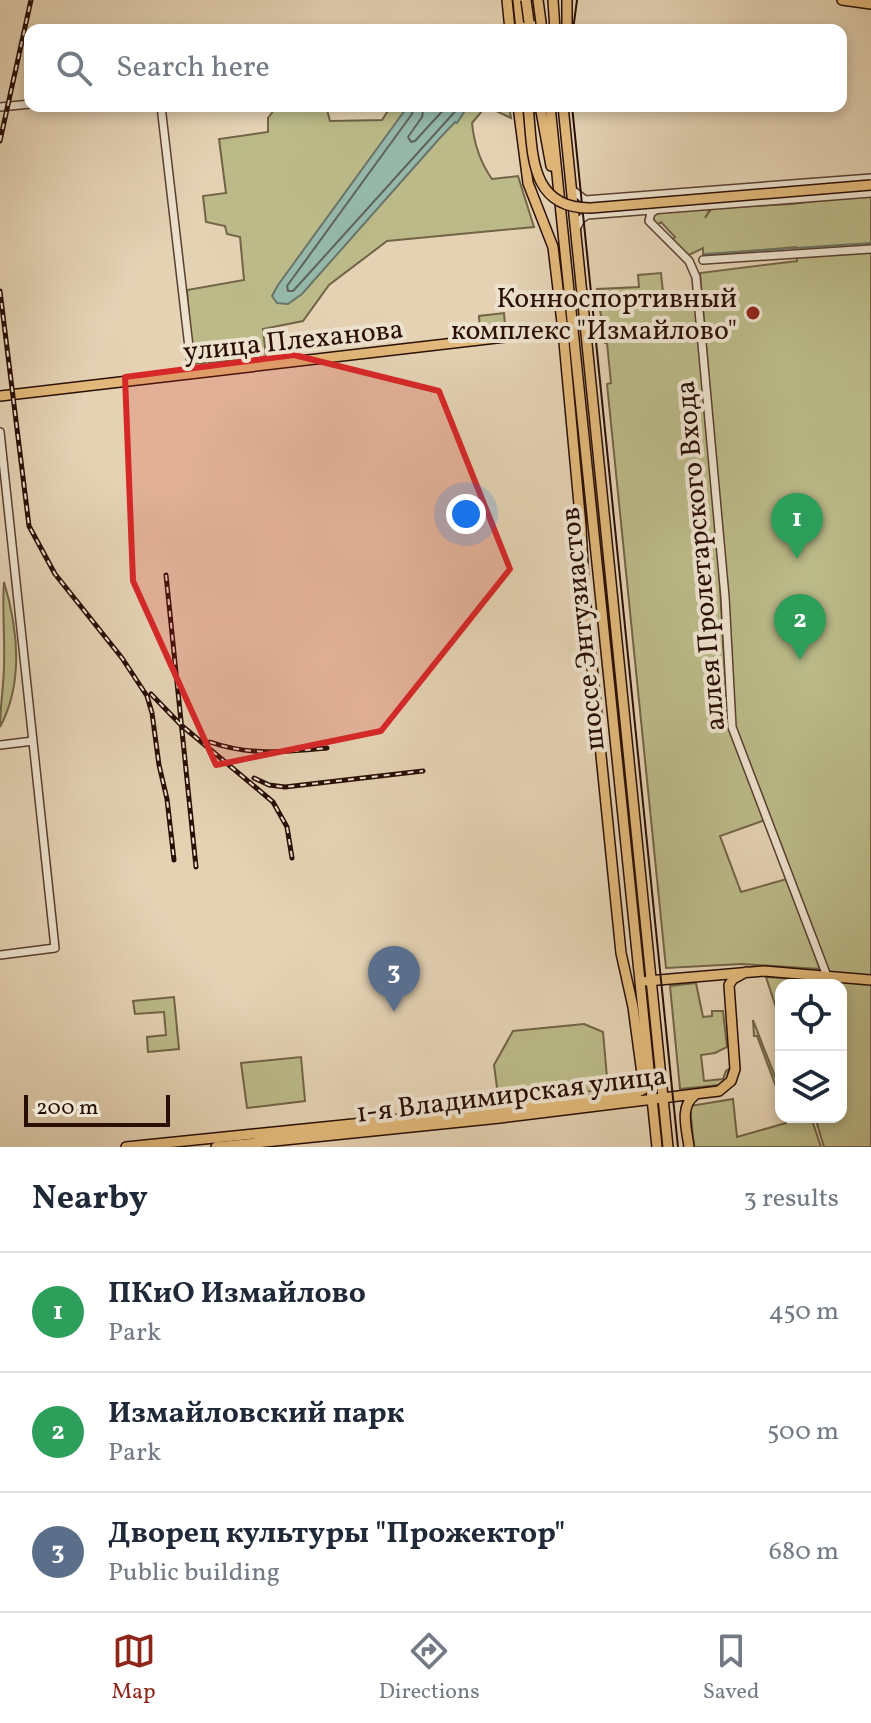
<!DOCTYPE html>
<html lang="en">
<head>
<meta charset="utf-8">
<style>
	:root { --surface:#fff; --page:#f6f6f7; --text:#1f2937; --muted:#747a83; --line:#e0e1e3; --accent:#8f2418 }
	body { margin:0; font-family:Vollkorn,serif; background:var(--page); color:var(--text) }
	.controls { position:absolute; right:24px; bottom:24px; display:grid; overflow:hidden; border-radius:16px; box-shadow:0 4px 12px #0003 }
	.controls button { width:72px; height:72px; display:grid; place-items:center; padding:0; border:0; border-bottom:2px solid var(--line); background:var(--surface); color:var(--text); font:40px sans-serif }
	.scale { position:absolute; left:24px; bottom:20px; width:146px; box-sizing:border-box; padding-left:8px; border:4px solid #290e04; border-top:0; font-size:22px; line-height:28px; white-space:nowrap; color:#290e04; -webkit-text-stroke:6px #ede2ce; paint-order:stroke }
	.you { position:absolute; left:466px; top:514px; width:28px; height:28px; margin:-20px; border:6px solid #fff; border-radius:50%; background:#1a73e8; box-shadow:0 0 0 12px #1a73e833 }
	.badge { display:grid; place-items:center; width:52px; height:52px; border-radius:50%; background:var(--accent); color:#fff; font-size:26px; font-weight:700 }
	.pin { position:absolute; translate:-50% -66px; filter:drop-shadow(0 2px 4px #0008) }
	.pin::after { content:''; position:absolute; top:42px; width:28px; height:24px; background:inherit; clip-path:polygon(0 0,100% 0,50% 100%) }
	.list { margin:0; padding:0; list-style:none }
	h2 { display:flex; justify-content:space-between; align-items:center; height:104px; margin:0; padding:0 32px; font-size:34px }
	h2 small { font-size:26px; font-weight:400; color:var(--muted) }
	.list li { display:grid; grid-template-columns:52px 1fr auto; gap:24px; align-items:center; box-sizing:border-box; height:120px; padding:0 32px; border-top:2px solid var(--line) }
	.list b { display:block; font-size:30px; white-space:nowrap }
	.list p { margin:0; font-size:26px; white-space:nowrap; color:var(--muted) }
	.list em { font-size:26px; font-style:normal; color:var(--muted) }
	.icon { flex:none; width:44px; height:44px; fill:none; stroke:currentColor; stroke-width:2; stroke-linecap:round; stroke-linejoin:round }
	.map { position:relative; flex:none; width:871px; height:1147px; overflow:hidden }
	.search { position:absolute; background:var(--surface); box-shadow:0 4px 12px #0003; left:24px; right:24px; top:24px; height:88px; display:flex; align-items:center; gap:20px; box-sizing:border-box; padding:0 28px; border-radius:16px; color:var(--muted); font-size:30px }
	.sheet { height:464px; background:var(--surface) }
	nav { display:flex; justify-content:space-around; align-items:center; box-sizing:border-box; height:112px; border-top:2px solid var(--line); background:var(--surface); font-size:22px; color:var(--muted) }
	nav a { display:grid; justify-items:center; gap:4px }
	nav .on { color:var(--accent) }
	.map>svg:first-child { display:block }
</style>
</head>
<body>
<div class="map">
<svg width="871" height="1147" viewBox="0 0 871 1147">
	<rect width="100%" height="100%" fill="#e4d2b3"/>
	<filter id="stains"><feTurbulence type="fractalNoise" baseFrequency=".0025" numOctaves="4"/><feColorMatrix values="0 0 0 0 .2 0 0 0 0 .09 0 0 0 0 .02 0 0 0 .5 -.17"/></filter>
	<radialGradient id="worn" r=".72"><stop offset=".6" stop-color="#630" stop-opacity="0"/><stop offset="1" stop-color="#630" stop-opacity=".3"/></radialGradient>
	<!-- green -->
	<path fill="#bbba88" stroke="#726446" stroke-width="2" d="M277 106H326L330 121 382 120 391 106H509L511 118 486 106 472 123C474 143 480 162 492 179L518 176 534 227 387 241 329 285 303 321 263 329 266 357 193 364 187 290 244 280 240 237 227 234 225 226 206 222 203 196 226 193 219 139 268 132V118Z
		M871 194V1147H824L815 1117H841V985H781V1023L766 977 831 981 734 727 721 526 700 273 797 261 796 247 703 255V248L687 256 672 240 675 237 661 222 657 225 652 219 656 213 711 207 705 218 712 208 792 204Z
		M661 273 664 302 689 300V292H694L717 533 728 727 765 820 720 836 741 892 787 879 820 969 742 964 666 968 607 384 611 383 607 343H605L597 289 639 287 638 275Z
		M504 313 505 325 480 328 479 316Z
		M4 582C18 629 24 682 0 727 0 706 4 685 4 664 5 636 2 610 4 582Z
		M696 983 703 1017 712 1016V1011H723L727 1047 715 1053 701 1055 704 1081 723 1079 726 1071 729 1069 728 1079 719 1085 680 1089 670 986Z
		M174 997 179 1049 148 1052 147 1037 166 1035 164 1012 135 1014 133 1001Z
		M753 1020 781 1092V1100L757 1036H754Z
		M584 1024 603 1032 608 1089 499 1103 494 1065 513 1031Z
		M301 1057 305 1101 247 1108 241 1063Z
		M733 1099 737 1137 786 1123 784 1117H811L821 1147H694L690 1106Z"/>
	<!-- water -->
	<path fill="#95b8ab" stroke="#6a7468" stroke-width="2" d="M408 106H468L457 123 455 122 439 139 302 294 288 304 277 303 272 296 278 285Z"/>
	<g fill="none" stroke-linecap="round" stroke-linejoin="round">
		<!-- shore -->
		<path stroke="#5f6358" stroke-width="2" d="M414 106 412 114 287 286 288 291H293L304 279 460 106
			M424 106 422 117 408 137 411 142 415 141 447 106"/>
		<!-- stream -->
		<path stroke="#6a7468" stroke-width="2" d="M705 254 871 243"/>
		<defs>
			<path id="minor" d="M161 106 192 373
				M0 107 30 104
				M571 189 585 200 871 178
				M656 210 651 213 649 221 689 261 696 277 725 597 732 727 827 976
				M576 229 581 219 587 215 871 193
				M703 260 871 249
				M0 432 55 948 0 955
				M0 745 33 741"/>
			<path id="major" d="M507 0 510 30
				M518 0 521 30
				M538 0 542 30
				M553 0 555 30
				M567 0V30
				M842 0 871 4
				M540 106 551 166
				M550 106 657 1147
				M563 106 668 1147
				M0 396 565 330
				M647 981 764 971 871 980
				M126 1147 618 1097 632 1095 644 1089 633 1007 621 953 584 587 581 526 563 331 553 247 528 183 518 106
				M216 1147 500 1118 719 1091 731 1081 735 1069 729 985 733 979 746 972
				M689 1147C687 1130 679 1106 695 1095"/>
		</defs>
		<!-- minor casing -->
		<use href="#minor" stroke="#583f30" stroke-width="10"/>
		<!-- major casing -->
		<use href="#major" stroke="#290e04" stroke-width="12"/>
		<!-- minor -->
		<use href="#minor" stroke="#ede2ce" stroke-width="7"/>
		<!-- major -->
		<use href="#major" stroke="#e2b97a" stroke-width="9"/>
		<!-- tram -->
		<path stroke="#290e04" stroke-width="2" d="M573 30 577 0
			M572 106 678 1147"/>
		<defs>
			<path id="rail" d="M0 141 31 0
				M0 291 29 526 55 574 122 658 147 696 152 713 159 765 167 799 174 860
				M166 575 196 867
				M151 694 181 725 273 802 287 827 292 858
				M210 742C250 756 286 752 327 748
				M254 778 269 785 285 787 423 771"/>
		</defs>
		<!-- rail casing -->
		<use href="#rail" stroke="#290e04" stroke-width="5"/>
		<!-- rail -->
		<use href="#rail" stroke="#ede2ce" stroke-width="2" stroke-dasharray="6" stroke-linecap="butt"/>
		<defs>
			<path id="major-bridge" d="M526 0 529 22
				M528 106C533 151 528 209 591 208L871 185"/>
		</defs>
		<!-- major-bridge casing -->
		<use href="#major-bridge" stroke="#290e04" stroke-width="12" stroke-linecap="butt"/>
		<!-- major-bridge -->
		<use href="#major-bridge" stroke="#e2b97a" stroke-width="9"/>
	</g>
	<!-- marked area -->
	<path fill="#d62828" fill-opacity="0.2" stroke="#d62828" stroke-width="6" stroke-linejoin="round" d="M294 355 439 391 510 569 381 731 216 765 133 581 125 377Z"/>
	<!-- markers -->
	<circle fill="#8f2418" stroke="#ede2ce" stroke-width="3" cx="753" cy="313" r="8"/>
	<g text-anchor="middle" stroke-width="8" stroke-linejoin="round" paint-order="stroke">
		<!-- poi labels -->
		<g font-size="28" fill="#290e04" stroke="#ede2ce" text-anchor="end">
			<text x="737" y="307">Конноспортивный<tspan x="737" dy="32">комплекс "Измайлово"</tspan></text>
		</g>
		<!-- street labels -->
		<g font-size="28" fill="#290e04" stroke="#ede2ce">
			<text transform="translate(293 339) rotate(-6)" y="10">улица Плеханова</text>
			<text transform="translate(699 556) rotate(-95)" y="10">аллея Пролетарского Входа</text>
			<text transform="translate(581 629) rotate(-96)" y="10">шоссе Энтузиастов</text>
			<text transform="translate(511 1093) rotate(-7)" y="10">1-я Владимирская улица</text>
		</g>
	</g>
	<rect width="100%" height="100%" filter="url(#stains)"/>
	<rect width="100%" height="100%" fill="url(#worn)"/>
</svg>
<div class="controls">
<button><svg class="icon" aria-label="locate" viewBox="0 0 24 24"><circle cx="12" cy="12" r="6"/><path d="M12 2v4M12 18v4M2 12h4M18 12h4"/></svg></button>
<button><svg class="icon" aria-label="layers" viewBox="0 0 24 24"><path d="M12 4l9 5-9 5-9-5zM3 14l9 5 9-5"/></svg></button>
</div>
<div class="scale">200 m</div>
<div class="you"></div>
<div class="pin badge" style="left:797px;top:559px;background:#2e9e5b">1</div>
<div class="pin badge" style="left:800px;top:660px;background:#2e9e5b">2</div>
<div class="pin badge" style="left:394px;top:1012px;background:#5c6f8a">3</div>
<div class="search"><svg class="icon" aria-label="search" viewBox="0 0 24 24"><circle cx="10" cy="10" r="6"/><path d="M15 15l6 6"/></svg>Search here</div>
</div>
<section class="sheet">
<h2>Nearby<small>3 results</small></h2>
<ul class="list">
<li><span class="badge" style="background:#2e9e5b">1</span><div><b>ПКиО Измайлово</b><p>Park</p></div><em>450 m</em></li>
<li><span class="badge" style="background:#2e9e5b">2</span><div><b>Измайловский парк</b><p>Park</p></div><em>500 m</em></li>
<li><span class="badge" style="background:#5c6f8a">3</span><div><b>Дворец культуры &quot;Прожектор&quot;</b><p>Public building</p></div><em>680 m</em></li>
</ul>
</section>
<nav>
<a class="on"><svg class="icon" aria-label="map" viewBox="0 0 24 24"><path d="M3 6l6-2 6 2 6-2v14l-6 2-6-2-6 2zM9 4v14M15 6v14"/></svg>Map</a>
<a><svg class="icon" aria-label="directions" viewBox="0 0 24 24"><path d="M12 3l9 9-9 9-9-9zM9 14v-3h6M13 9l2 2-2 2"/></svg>Directions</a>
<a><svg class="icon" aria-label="saved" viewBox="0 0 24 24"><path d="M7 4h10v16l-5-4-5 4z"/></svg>Saved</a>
</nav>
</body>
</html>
